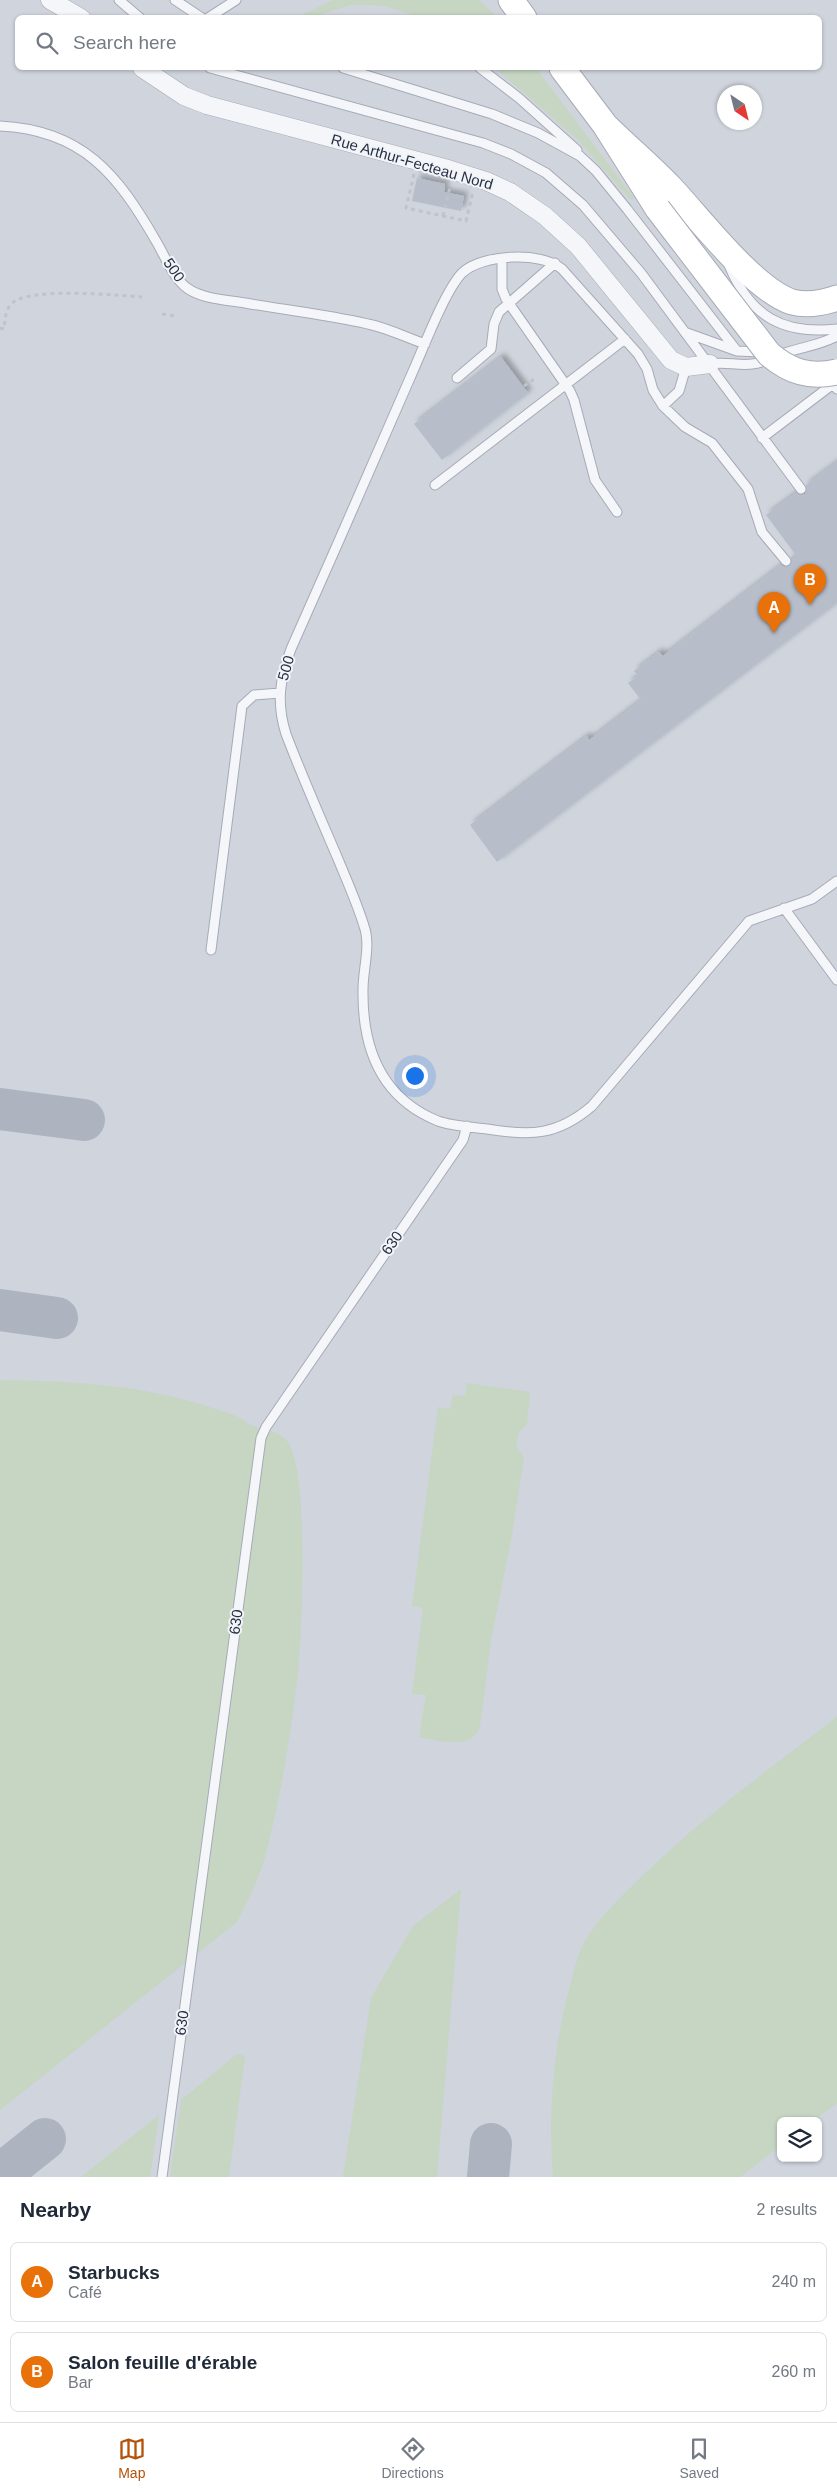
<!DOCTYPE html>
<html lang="en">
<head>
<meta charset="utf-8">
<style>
	:root { --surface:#fff; --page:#f6f6f7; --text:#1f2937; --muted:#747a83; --line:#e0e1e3; --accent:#b45309 }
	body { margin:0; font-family:Arial,sans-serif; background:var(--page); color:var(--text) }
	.controls { position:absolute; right:15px; bottom:15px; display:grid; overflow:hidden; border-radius:8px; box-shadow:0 1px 4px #0004 }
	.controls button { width:45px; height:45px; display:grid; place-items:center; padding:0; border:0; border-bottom:1px solid var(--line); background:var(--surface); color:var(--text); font:25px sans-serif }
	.compass { position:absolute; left:717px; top:85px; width:45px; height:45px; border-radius:50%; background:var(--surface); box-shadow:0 1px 4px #0004; rotate:145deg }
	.you { position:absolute; left:414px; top:1075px; width:18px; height:18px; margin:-12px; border:4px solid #fff; border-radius:50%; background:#1a73e8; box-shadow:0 0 0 8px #1a73e833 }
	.badge { display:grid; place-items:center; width:32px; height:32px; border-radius:50%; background:var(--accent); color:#fff; font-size:16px; font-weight:700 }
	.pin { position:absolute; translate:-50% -41px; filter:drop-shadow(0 1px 2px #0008) }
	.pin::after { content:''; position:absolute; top:26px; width:18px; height:15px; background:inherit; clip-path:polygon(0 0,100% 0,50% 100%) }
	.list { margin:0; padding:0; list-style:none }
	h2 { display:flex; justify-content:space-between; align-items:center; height:65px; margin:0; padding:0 20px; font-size:21px }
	h2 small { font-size:16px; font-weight:400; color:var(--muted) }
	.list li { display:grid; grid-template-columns:32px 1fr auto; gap:15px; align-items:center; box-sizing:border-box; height:80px; margin:0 10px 10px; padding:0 10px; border:1px solid var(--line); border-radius:8px }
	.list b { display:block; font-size:19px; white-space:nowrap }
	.list p { margin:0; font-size:16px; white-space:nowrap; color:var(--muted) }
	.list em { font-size:16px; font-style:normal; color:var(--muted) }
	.icon { flex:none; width:28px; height:28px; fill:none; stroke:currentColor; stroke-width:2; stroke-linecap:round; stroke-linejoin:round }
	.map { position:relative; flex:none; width:837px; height:2177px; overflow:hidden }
	.search { position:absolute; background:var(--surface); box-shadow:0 1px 4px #0004; left:15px; right:15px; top:15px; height:55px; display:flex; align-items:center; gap:12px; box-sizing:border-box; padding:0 18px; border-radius:8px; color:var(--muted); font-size:19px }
	.sheet { height:245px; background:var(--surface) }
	nav { display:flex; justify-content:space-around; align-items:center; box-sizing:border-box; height:70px; border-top:1px solid var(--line); background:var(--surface); font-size:14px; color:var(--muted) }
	nav a { display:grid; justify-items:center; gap:2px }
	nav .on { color:var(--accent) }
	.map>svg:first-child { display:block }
</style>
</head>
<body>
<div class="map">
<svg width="837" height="2177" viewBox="0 0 837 2177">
	<defs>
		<filter id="shadow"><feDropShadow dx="4" dy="-4" stdDeviation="2.5" flood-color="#0004"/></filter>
	</defs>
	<rect width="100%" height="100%" fill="#e1e5eb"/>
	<!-- built -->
	<path fill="#cfd4dd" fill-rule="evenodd" d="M0 0H837V2177H0ZM18 18H820V68H18ZM724 92H754V122H724ZM781 2121H818V2158H781Z"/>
	<!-- green -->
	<path fill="#c6d6c2" d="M333 0H479L497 17H419L385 6 367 5H350L313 17H298Z
		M495 68H536L634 198 631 200 577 139Z
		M0 1380C73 1381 146 1385 216 1409 224 1412 234 1414 242 1419 245 1421 248 1424 251 1425 262 1430 280 1431 287 1441 310 1469 302 1640 297 1681 290 1740 280 1800 265 1857 258 1880 248 1901 237 1922L0 2110Z
		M467 1383 530 1392 527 1424 519 1432 516 1447 524 1457 512 1535 491 1640 480 1727C471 1751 437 1740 419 1737L426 1695 412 1694 423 1608 412 1606 438 1407 450 1409 453 1395 465 1396Z
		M837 1717V2103L813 2121H781V2146L740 2177H553C548 2113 553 2048 570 1986 574 1971 577 1956 584 1943 597 1919 619 1899 638 1880 699 1820 769 1769 837 1717Z
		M461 1889 437 2177H343L371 1998 413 1926Z
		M237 2054 245 2056 229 2177H170L181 2100Z
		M159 2115 150 2177H81Z"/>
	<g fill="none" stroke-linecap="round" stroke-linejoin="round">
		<!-- taxiway -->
		<path stroke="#adb4c0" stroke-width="42" d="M0 1109 84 1120
			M0 1310 57 1318
			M0 2175 45 2139
			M488 2177 491 2144"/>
	</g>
	<!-- building -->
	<path fill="#b8bec9" filter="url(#shadow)" d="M417 178 445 184 444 192 464 196 461 211 412 201Z
		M501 357 528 393 442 460 414 424Z
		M837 462V603L497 862 470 825 587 736 589 740 641 700 628 683 638 676 634 671 659 652 663 656 781 565 784 567 790 565 791 557 795 554 766 515 796 493 801 495 805 494 806 485Z"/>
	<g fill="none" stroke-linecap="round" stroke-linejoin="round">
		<defs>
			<path id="lane" d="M119 0 140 18
				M175 0 202 18
				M208 18 236 0
				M210 68 483 143 511 154 546 173 583 205 641 273 801 489
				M343 68 492 114 538 133 580 156 596 171 627 209 737 351
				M480 68 519 98 577 150
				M0 126C83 130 118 175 156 241 165 256 173 278 187 288 202 299 227 300 245 303 286 310 328 315 368 324 388 328 407 338 425 344
				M502 259V289L506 299 570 391 574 400 595 480 617 512
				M729 265C750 316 782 335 837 329
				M687 333 737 351 761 352
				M710 364C724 361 738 366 752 364 764 363 774 357 785 353 803 347 820 345 837 336
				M457 378 491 349 494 324 499 312 555 263
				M663 406 679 391 686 367
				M762 438 833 384 837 389
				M435 485 625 339
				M786 561 762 532 748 489 712 443 685 427 663 406 653 390 647 369 638 354 562 269C541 251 482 254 462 273 444 292 422 352 410 378 371 468 331 559 291 649 280 678 276 703 286 734 302 776 320 817 338 859 347 881 357 903 364 926 371 945 363 969 363 989 362 1048 381 1098 438 1121 452 1126 471 1127 487 1129 530 1136 557 1136 592 1106L749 921 812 899 837 881
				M784 908 837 980
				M211 950 242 706 254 695 280 693
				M162 2177 261 1438 266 1427 463 1140 467 1126"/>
			<path id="street" d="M50 0 81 18
				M142 68 184 96 207 105 448 169 486 181 510 192 545 216 578 246 671 360 686 367 710 364"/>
			<path id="secondary" d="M511 0 524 18
				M562 68 605 125 658 209
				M605 125C626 146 650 166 671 188 700 219 753 289 792 302 807 306 823 303 837 298"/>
		</defs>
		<!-- lane casing -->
		<use href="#lane" stroke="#a6abb6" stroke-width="11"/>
		<!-- street casing -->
		<use href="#street" stroke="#a6abb6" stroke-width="19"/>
		<!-- secondary casing -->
		<use href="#secondary" stroke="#a6abb6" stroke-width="27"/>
		<!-- path -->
		<path stroke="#c0c3ca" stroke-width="3" stroke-dasharray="4 4" stroke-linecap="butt" d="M414 174 406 208 466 221 473 192
			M443 216 450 187
			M162 314 175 316
			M0 328 4 329C5 320 5 310 12 303 30 287 116 295 142 297
			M524 386 537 377"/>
		<!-- lane -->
		<use href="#lane" stroke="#f5f6f9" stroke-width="9"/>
		<!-- street -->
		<use href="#street" stroke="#f5f6f9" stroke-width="18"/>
		<!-- secondary -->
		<use href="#secondary" stroke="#fff" stroke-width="25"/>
		<defs>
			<path id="secondary-bridge" d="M658 209 769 354C790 372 810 378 837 372"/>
		</defs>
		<!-- secondary-bridge casing -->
		<use href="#secondary-bridge" stroke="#a6abb6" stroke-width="27" stroke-linecap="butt"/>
		<!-- secondary-bridge -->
		<use href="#secondary-bridge" stroke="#fff" stroke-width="25"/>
	</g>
	<g text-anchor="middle" stroke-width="4" stroke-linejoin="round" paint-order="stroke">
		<!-- street labels -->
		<g font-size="15" fill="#283144" stroke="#f1f4f8">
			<text transform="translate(412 162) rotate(16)" y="5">Rue Arthur-Fecteau Nord</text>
			<text transform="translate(174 270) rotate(56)" y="5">500</text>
			<text transform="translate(286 668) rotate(-74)" y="5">500</text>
			<text transform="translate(392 1243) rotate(-55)" y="5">630</text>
			<text transform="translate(236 1622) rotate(-82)" y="5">630</text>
			<text transform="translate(182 2023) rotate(-82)" y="5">630</text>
		</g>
	</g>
</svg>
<div class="controls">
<button><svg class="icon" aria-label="layers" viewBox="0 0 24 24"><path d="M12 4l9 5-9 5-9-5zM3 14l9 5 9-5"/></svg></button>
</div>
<svg class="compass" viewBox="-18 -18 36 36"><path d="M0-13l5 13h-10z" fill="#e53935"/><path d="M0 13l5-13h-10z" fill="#747a83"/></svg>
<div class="you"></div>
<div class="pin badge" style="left:774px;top:633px;background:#e8710a">A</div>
<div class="pin badge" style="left:810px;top:605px;background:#e8710a">B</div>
<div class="search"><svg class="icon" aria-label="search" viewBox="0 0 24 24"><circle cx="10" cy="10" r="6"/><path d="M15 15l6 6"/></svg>Search here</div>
</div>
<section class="sheet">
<h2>Nearby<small>2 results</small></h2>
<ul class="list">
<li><span class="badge" style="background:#e8710a">A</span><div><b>Starbucks</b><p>Café</p></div><em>240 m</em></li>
<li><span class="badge" style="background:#e8710a">B</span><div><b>Salon feuille d'érable</b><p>Bar</p></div><em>260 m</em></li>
</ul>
</section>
<nav>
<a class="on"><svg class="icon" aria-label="map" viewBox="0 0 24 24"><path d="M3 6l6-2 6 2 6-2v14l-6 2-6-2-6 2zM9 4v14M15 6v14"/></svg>Map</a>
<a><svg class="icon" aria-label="directions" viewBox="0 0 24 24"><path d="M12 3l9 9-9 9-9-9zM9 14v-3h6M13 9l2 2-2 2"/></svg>Directions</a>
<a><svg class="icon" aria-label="saved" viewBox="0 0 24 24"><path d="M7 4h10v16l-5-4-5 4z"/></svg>Saved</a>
</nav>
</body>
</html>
